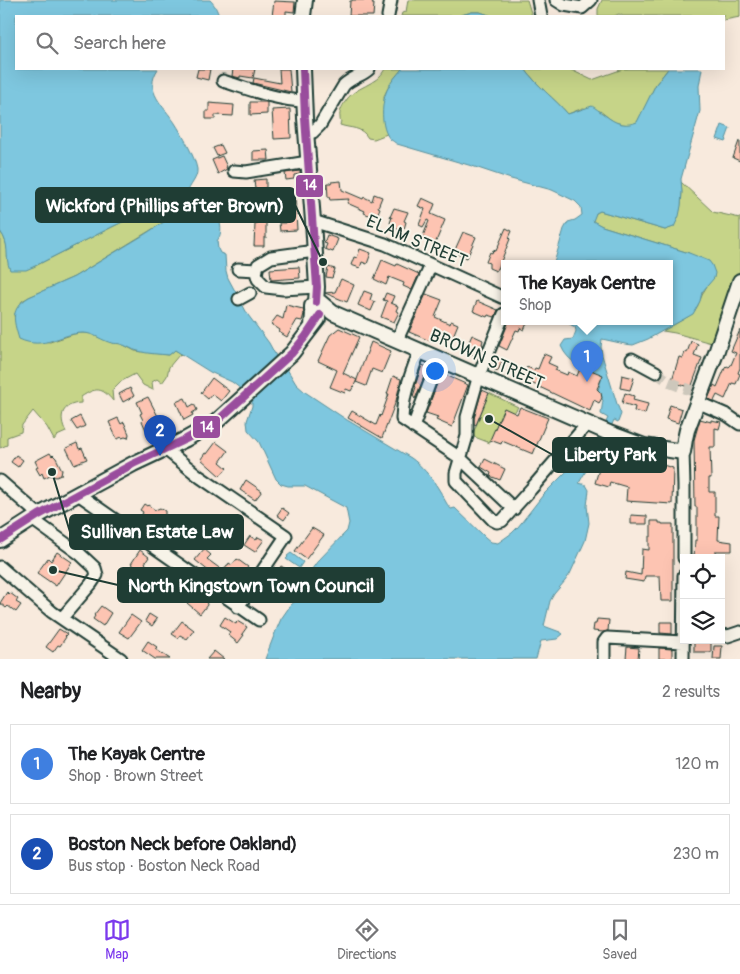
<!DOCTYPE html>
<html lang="en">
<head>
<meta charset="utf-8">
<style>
	:root { --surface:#fff; --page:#f2f2f2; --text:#202124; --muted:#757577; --line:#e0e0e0; --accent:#7c3aed }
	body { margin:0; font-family:Pangolin,sans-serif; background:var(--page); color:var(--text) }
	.controls { position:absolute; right:15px; bottom:15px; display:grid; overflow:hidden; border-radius:0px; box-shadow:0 5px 20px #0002 }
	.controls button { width:45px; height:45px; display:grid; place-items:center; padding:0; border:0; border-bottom:1px solid var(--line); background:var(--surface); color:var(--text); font:25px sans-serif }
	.you { position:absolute; left:434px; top:370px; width:18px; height:18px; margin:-12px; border:4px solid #fff; border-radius:50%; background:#1a73e8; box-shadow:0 0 0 8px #1a73e833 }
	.badge { display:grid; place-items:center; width:32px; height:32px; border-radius:50%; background:var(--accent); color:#fff; font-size:16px; font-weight:700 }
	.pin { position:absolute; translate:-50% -41px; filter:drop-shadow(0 1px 2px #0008) }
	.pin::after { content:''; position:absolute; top:26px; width:18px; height:15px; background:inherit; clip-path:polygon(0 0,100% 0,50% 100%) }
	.popup { position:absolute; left:501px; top:260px; width:172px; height:65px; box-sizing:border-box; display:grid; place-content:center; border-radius:0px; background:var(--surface); filter:drop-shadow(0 1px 4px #0005); font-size:16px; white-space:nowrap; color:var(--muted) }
	.popup b { font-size:19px; color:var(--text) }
	.popup::after { content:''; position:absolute; left:50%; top:100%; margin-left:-10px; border:10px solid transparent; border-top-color:var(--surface) }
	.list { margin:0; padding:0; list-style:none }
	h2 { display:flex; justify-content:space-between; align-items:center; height:65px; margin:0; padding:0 20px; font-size:21px }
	h2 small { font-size:16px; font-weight:400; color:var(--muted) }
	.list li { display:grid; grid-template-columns:32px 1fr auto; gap:15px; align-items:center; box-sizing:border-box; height:80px; margin:0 10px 10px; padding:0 10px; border:1px solid var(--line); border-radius:0px }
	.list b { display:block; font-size:19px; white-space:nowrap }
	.list p { margin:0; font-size:16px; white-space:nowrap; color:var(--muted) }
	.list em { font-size:16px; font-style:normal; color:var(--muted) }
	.icon { flex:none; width:28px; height:28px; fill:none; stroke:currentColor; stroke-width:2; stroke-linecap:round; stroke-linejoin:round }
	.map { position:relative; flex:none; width:740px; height:659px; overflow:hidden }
	.search { position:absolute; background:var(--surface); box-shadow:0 5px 20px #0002; left:15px; right:15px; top:15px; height:55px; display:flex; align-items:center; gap:12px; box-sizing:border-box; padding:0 18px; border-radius:0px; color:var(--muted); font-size:19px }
	.sheet { height:245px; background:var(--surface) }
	nav { display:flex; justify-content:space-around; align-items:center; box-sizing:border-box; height:70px; border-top:1px solid var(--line); background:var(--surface); font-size:14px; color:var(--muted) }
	nav a { display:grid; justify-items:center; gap:2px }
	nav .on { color:var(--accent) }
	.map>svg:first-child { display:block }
</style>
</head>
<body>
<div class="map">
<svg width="740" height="659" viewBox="0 0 740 659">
	<rect width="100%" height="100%" fill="#f8eadd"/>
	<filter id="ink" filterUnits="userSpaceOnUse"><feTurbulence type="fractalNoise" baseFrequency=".02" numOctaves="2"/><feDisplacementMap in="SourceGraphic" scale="10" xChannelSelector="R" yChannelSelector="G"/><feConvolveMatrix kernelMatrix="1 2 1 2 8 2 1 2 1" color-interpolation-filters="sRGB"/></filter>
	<g filter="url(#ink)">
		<!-- green -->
		<path fill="#c6d488" stroke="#72885e" d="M408 0H527L532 16H492L480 12H472L458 16H401L402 13 406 12Z
			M602 0H740V17L724 20V16H623L619 14 614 16H598V9Z
			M385 69H402L388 88 384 96 386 131 387 134 374 139 368 138C361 126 351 129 340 125 342 117 340 125 340 117 339 113 342 106 345 102 354 86 377 86 385 69Z
			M525 69H569L592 80 623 69H668L656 84 637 123 629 125 622 124 614 122 600 111 583 108 568 114C554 98 537 86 525 69Z
			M681 182 713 212 740 218V273L715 344 675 333 663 331C669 327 691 316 694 312 700 304 701 294 707 286L689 253 602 226 592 221 596 213 600 211 665 230 673 227C681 213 683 198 681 182Z
			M169 205 173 209 170 216 164 222 74 277 29 297 22 301 14 315 19 338 50 342 74 334 81 333H89L112 343H120L135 351 169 355 175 350 182 354 179 355 169 367 167 376 162 383 157 379 152 382 153 390 143 385 135 374 120 382 112 390 113 401C102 387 96 387 81 397V403C62 404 58 416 66 432L57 436 54 440 47 427 33 411 22 425 21 432 7 437V445L0 448V231C5 238 7 244 8 253L33 267 114 226 144 212Z
			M489 393 518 407 514 413 490 440V443L472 436Z"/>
		<!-- water -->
		<path fill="#7ec7df" stroke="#58909b" d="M0 0H210C215 5 217 10 219 16H16V69H158C143 91 164 106 175 123 182 134 195 157 197 169 198 179 189 185 187 194 186 196 187 199 187 202L195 205 211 206C219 215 225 230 217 241L218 249 220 253 225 255 226 271 228 278 248 315 269 343 276 356 274 359 285 371 287 369 296 384 305 392 347 420 411 458C420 464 432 478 438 488 443 495 445 503 451 509L455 508 485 537 491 542 498 543 512 533 518 527 543 495 578 460 592 442 596 443 608 418 601 414 603 400 597 394C598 389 602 380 601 376 585 369 568 363 561 346L565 340 573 339 576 331 575 327 564 321H670V263H554L564 229 568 222 575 220 582 215 581 207 575 201 552 190 511 179 472 166 397 144C395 142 392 141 390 139 380 128 381 101 388 88 391 81 397 75 402 69H525C537 86 554 98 568 114L592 106C607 115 617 130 637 122L656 84 668 69H702L699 86 700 111 681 179 682 192 681 206 679 216 674 227 665 230 600 211 596 213 593 221 602 226 689 253 709 261 712 265 715 273 714 278 702 292 700 301 693 314 648 339 633 345 625 344 602 339 601 347 602 355 617 404 621 414 618 422 614 420 602 446 604 447 591 462 579 483 586 485 589 490 587 506 589 523 585 541 570 574 565 581 554 594 550 601 544 626 560 632 563 634 557 639 541 641 536 659H265L275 633 281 619 290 606 303 594 312 569 317 562 347 531 349 523 346 508 305 486H288L281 484 276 479 259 442 248 430 247 421 252 406V400L262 392 250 380 241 389 232 382 210 372 175 350 169 355C159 354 148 354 138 351 132 350 126 345 120 344 117 343 116 344 112 343 102 341 94 333 83 333 60 333 45 351 19 339 13 319 10 309 29 297L74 277 142 236 164 222 170 216 173 209 169 205 144 212 114 226 33 267 26 270H10C4 255 11 246 0 231Z
			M472 12H480L492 16H458Z
			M722 125 730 128 726 139 727 140 726 142 717 139Z
			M291 553 303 562 299 568 286 559 288 557 287 556Z"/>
		<!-- building -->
		<path fill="#fdc4b2" stroke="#1f3d34" d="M352 0H373L372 4H374L373 16H349L350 1H352Z
			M274 1 295 2 294 12 286 11V16H272Z
			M198 69H210L208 80 196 77Z
			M233 69H255L253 78 240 76V78L232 76Z
			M279 69H289L291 92 253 83 254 78 280 83Z
			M250 102H267V114L250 115Z
			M209 103 234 105 233 116 215 115V119H206V111H209Z
			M290 109 291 138 274 139 272 110Z
			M739 141H740V161L733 158Z
			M221 145 225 153 217 156 213 148Z
			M268 150 269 160H253V151Z
			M222 156 227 167H226L227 169 218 174 212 160Z
			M300 171V174L294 175V179L286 180 285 173Z
			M266 179V188L255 189 254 180Z
			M341 181 342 190 363 199 364 197 372 201 374 194 382 197 378 207 380 208 376 218 364 213 365 211 347 203 349 199 330 200 329 197H328L327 183H331V182Z
			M232 193 234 204 224 207 222 195Z
			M295 194 297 230 280 231 279 223H286L284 205H278V195Z
			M422 198 435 204 431 214 445 220 435 244 423 239 424 237 423 236 429 221 427 220 423 227 419 225 425 209 418 206Z
			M253 200H261V210H254Z
			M394 208 408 212 404 221 406 222 404 229H402L401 231 391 226 392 224 390 223 392 217H390Z
			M257 222H266V238H264V246H254L255 224H257Z
			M506 228 512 231 509 238 510 239 498 269H497L496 271 489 268V263L486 262 490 252 492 253 493 250 496 251Z
			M463 232 476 237 467 258 454 252Z
			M327 235 338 239 333 252 325 249 327 244 324 243Z
			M360 249 371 253 367 264 362 262 360 268 351 265 354 257 357 258Z
			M382 260 396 266 397 264 419 274 412 290 403 286 404 283 389 277 386 285 374 279Z
			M299 267 300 278 271 280 270 269Z
			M328 267 335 269 332 278 326 277Z
			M341 279 354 285 347 302 325 293 335 292Z
			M364 291 372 294 370 300 375 302 371 311 358 305Z
			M386 293 394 296 391 303 398 306 396 311 399 312 394 322 381 317 387 301 383 300Z
			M426 294 442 300 435 317 450 324 451 321 458 324 451 341 433 333 430 341 409 332Z
			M477 301 498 310 495 317 488 315 487 317 473 311Z
			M286 305 303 309 304 314 302 321 297 320 287 337 279 332 280 330 271 324 277 316 283 319Z
			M509 321H528L524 330 520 328 519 331 516 330 507 350 499 346Z
			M339 328 359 337 343 373 357 380 351 391 346 389 345 393 330 387 337 370 318 361 330 335Z
			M740 330V368L738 373 740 374 736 384 732 383 725 399 717 395 714 401 708 399 714 385 717 387 725 368 727 366 729 367 731 365 736 353 731 351Z
			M472 335 483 340 482 344H483L478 357 465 351Z
			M691 341 698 344 694 355 702 358 691 388 676 383 677 382 672 380 679 357 683 358 685 352 687 353Z
			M371 342 391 351 382 373 372 369 366 386 356 382Z
			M544 354 551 357 548 363 557 367 555 370 567 375 568 372 577 376 581 366 603 375 597 389 601 393 602 398 599 403 594 400 590 411 531 383 530 385 519 380 523 371 525 372 527 367 534 370 535 368 538 369Z
			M494 358 502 361 498 371 490 368Z
			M422 365 428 367 415 399 413 396 416 387 415 386Z
			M441 373 468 385 452 427 436 420 438 417 426 413Z
			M622 375 634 378 630 390 620 388Z
			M393 376 401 379 396 401 382 438 348 418 352 411 376 425 380 415 381 416 389 394H387Z
			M212 378 229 391 221 401 212 394 208 399 201 393Z
			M130 388 134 396 123 402 119 394Z
			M482 390 489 393 476 425 474 424V418Z
			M625 393 634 396 633 400 648 404 645 414 634 411 635 407 622 403Z
			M148 397 161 422 146 430 142 421 143 420 140 414 142 413 137 402Z
			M185 398 189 407 194 404 197 410 192 413 193 415 184 420 176 402Z
			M670 405 682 409 678 423 666 419Z
			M520 407 548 418 533 454 502 441 501 444 490 440 504 408 517 414Z
			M80 416 85 426 77 430 71 421Z
			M118 418 121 424 124 422 129 434 128 438 125 437 122 438V437L117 439 109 422Z
			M700 419 711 422V420L721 422 719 429 715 428V447H710L711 478H709V492H715V516H719L718 540 732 542V551H716V558H694L695 540H697V507H695L694 440Z
			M216 442 228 451 220 462 227 468 220 476 201 459 205 453 207 454Z
			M77 443 79 449 82 448 87 459 74 464 66 448Z
			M605 448 673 468 672 504 626 501 627 487 610 482 609 487 595 483Z
			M50 453 52 456 53 455 56 458 62 470 61 475 56 477 50 475 44 478 42 473 40 475 36 468 38 467 35 461Z
			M16 455 23 460 18 467 11 462Z
			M485 459 505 469 500 480 490 476 491 473 481 467Z
			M246 480 262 491 255 500 240 490Z
			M144 504 147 506 148 505 155 510 160 508 165 511V516L166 518 162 524 156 519 154 522 142 514 143 512 140 510Z
			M282 508 289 513 284 520 277 515Z
			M198 515 213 527 197 546 188 537 191 533 189 532 192 528 188 524 195 517 196 518Z
			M631 515 647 516V524H631Z
			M87 518 91 520 92 518 109 531 100 545 88 536 90 534 80 527Z
			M651 521H659V523H662V524H673V601H661L660 576H645L644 582 625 579 626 572 641 575 642 549 649 550V537H651Z
			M312 528 324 535 306 559 295 551Z
			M250 536 256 540 258 537 264 540 255 552 244 545Z
			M204 549 211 555 207 559 222 570 216 577 195 560Z
			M140 550 149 557 145 563 148 566 143 573 131 564Z
			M57 552 72 562 56 586 37 573 48 558 51 561Z
			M237 559 248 567 240 579V582L237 585 221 574 227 565H228L229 563 232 565Z
			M281 566 291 572 281 587 275 583 269 593 262 587 266 581 267 582 277 568 279 569Z
			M186 587 206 600 207 605 200 614 187 603 189 600 181 594Z
			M126 588 133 593 128 600 121 595Z
			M7 592 9 594 10 593 18 599 16 602 21 605 16 612 8 606 6 608 0 603Z
			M101 606 111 613 103 626 93 619 95 616 94 615Z
			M149 614 157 619 152 626 145 621Z
			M131 615 141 622 129 638 119 632Z
			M225 617 236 624 237 621 247 627 242 634 244 635 238 643 228 635 230 632 220 625Z
			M597 619 609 620 608 631 603 632 593 631 594 624H596Z
			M182 621 194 630 187 639 180 635 178 638 172 634Z
			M660 622H672V634L660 633Z
			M59 629 67 634 65 636 66 637 60 646 58 645 53 652 46 647Z
			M694 640H711V652H694Z
			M148 641 157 647 155 649 170 659H155L142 650Z
			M714 646H722L721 659H713Z
			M627 647 639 648 638 659H626Z
			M659 648 672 649V659H659Z
			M214 651 224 659H207Z"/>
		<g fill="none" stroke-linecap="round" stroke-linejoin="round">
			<!-- minor-tunnel -->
			<path stroke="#cdc7bb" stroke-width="11" stroke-dasharray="11 5.5" stroke-linecap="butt" d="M656 372 669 382 700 394"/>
			<defs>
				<path id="minor" d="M538 0 541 16
					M556 0 564 5 582 8 591 0
					M388 16 391 0
					M223 81C249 89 276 100 304 101
					M306 135 313 132 320 125 344 85C352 77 362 76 369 69
					M234 171 246 172 308 162
					M313 221 385 244 504 298
					M315 251 271 257 258 265 256 272 258 279 266 287 283 289 317 287
					M238 269 257 270
					M239 299 250 293
					M504 314 479 375 467 417V436L456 473V481L493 520 497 522 502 521 531 489 588 423
					M397 340 431 265
					M420 350C411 374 403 393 402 419L460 458 514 509
					M632 359 656 372
					M697 402 727 415 740 424
					M413 427 439 358
					M165 449 200 477 286 536 238 607
					M683 452 684 486V558
					M0 481 39 515
					M78 494 259 620
					M32 519 80 554 95 568 97 575 91 584 62 618
					M0 567 52 612 121 659
					M721 635 728 636 740 632
					M604 659V642L607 638 683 642
					M683 659 684 575"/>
				<path id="major" d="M303 16 305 0
					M303 69 305 118 313 221 317 287 316 302
					M312 326 313 313 312 310V306L316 302H320L333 313 609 433 644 446 683 452 685 439 687 430 716 353 740 281
					M0 540 39 515 133 464 186 439 216 422 292 353 318 319"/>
			</defs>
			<!-- minor casing -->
			<use href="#minor" stroke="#1f3d34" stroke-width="15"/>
			<!-- major casing -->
			<use href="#major" stroke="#1f3d34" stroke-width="18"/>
			<!-- minor -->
			<use href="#minor" stroke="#f7f3e8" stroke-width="11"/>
			<!-- major -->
			<use href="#major" stroke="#f7f3e8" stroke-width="14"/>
			<defs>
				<path id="bus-1" d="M303 69 305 118 317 287 316 302
					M0 540 39 515 133 464 186 439 216 422 292 353 306 336 320 315"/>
			</defs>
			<!-- bus-1 casing -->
			<use href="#bus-1" stroke="#f7f3e8" stroke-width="11"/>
			<!-- bus-1 -->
			<use href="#bus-1" stroke="#994d9d" stroke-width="8"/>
		</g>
	</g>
	<g text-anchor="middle" stroke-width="4" stroke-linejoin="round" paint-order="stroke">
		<!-- street labels -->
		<g font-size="18" fill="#1f3d34" stroke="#f7f3e8">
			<text transform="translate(417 241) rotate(23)" y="6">ELAM STREET</text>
			<text transform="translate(487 359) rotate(24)" y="6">BROWN STREET</text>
		</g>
	</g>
	<!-- callouts -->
	<path fill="none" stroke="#1f3d34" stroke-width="2" d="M323 262L295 205M489 419L553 455M52 472L70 532M53 570L118 585"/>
	<g fill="#1f3d34" stroke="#f7f3e8" stroke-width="2">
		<circle cx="323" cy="262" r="5"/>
		<circle cx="489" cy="419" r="5"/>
		<circle cx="52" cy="472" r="5"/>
		<circle cx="53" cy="570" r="5"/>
	</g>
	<g fill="#1f3d34" stroke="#1f3d34" stroke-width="2">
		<rect x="36" y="188" width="259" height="34" rx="5"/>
		<rect x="553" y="438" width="113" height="34" rx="5"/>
		<rect x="70" y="515" width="173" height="34" rx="5"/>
		<rect x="118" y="568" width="266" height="34" rx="5"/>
	</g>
	<g font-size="19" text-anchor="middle" font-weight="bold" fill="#fff">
		<text x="165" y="212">Wickford (Phillips after Brown)</text>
		<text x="610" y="461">Liberty Park</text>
		<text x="157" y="538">Sullivan Estate Law</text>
		<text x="251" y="592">North Kingstown Town Council</text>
	</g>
	<g stroke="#f7f3e8" stroke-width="2">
		<rect x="295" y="174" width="29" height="24" rx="5" fill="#994d9d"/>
		<rect x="192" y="415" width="29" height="24" rx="5" fill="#994d9d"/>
	</g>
	<g font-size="14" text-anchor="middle" font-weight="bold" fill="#fff">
		<text x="310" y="190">14</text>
		<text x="207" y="432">14</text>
	</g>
</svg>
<div class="controls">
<button><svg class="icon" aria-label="locate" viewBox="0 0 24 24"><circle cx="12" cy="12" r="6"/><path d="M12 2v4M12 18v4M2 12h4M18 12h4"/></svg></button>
<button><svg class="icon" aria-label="layers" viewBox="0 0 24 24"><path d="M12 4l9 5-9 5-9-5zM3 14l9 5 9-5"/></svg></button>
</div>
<div class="you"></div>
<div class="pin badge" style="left:587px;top:382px;background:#3f7fe0">1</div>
<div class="popup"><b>The Kayak Centre</b>Shop</div>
<div class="pin badge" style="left:160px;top:456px;background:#1a4fb4">2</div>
<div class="search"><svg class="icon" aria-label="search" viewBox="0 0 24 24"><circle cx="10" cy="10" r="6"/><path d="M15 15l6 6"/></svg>Search here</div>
</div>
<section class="sheet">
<h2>Nearby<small>2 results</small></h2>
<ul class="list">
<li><span class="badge" style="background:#3f7fe0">1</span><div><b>The Kayak Centre</b><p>Shop · Brown Street</p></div><em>120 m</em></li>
<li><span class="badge" style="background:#1a4fb4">2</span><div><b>Boston Neck before Oakland)</b><p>Bus stop · Boston Neck Road</p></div><em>230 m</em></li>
</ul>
</section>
<nav>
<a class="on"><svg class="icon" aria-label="map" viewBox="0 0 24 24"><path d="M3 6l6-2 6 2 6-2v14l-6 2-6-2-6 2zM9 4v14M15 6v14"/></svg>Map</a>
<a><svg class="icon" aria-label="directions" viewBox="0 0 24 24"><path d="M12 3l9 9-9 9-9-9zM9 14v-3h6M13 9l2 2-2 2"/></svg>Directions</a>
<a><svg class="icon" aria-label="saved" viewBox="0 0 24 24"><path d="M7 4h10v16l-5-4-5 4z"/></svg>Saved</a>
</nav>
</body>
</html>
